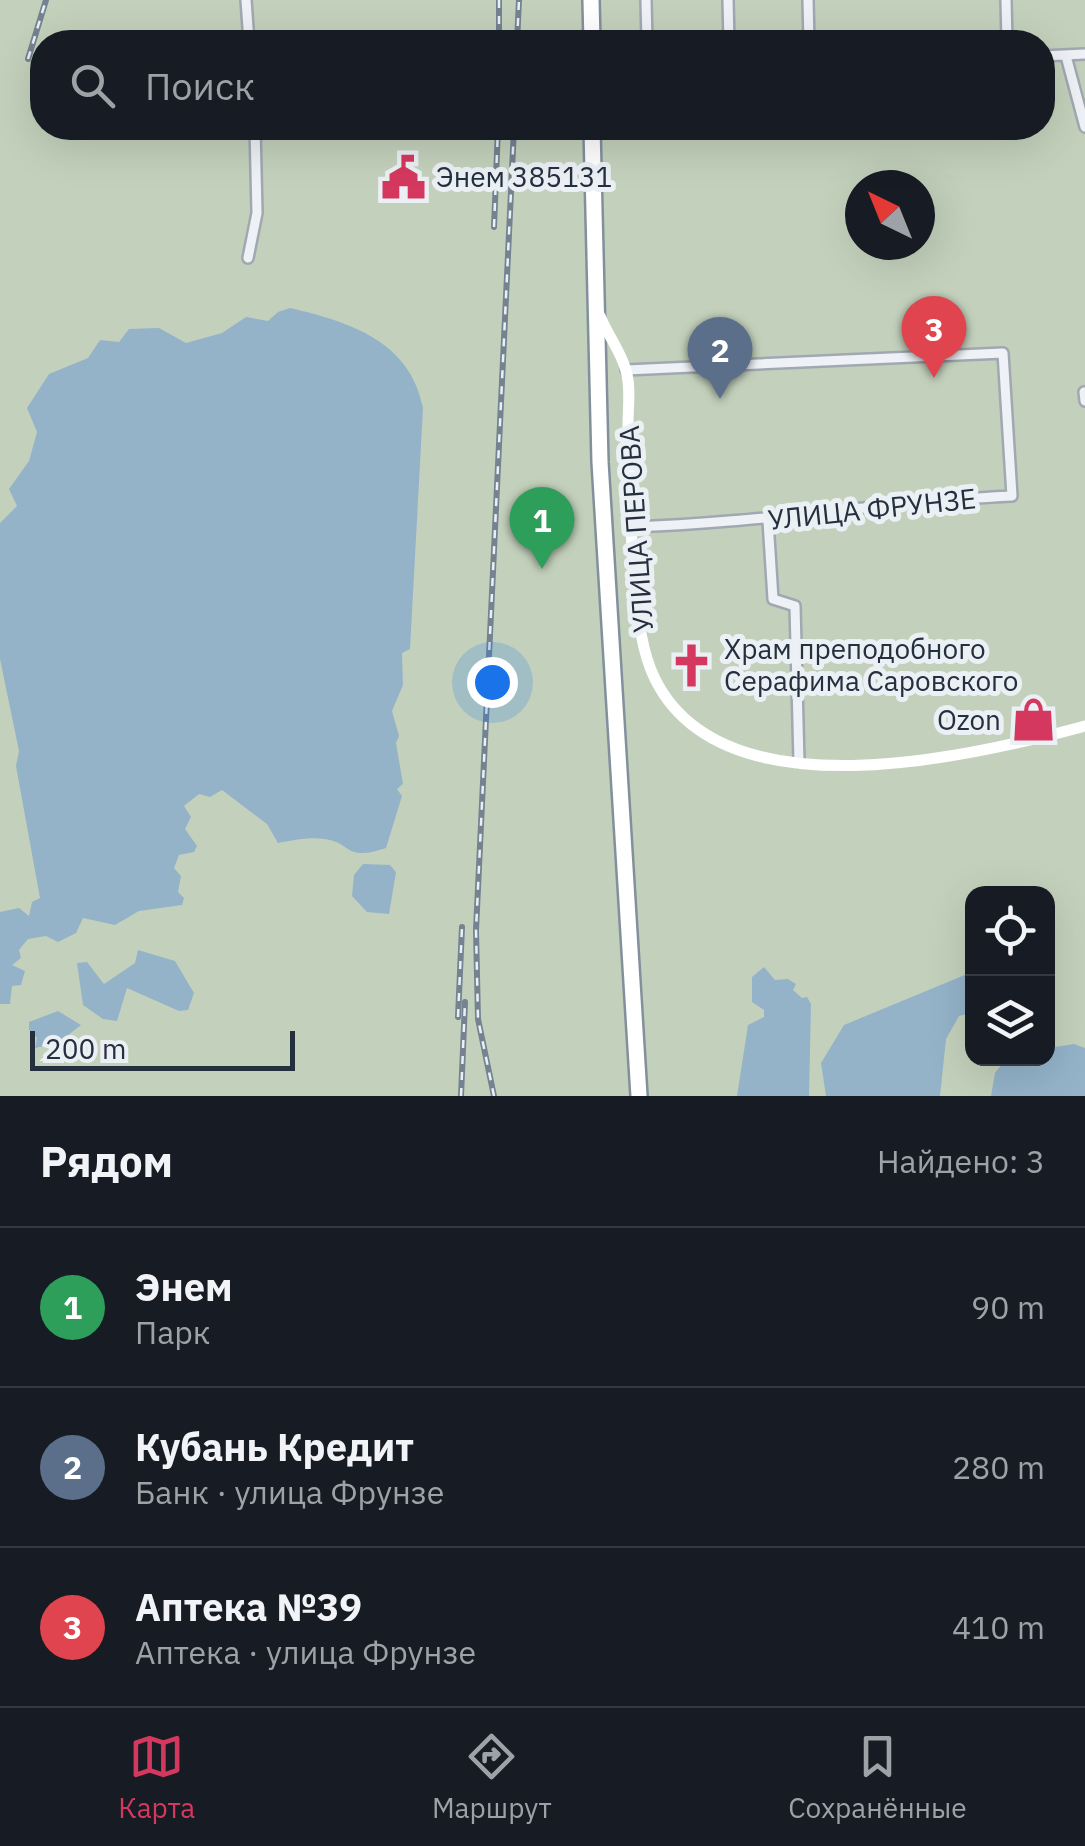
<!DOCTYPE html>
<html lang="ru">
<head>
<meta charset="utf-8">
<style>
	:root { --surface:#171b24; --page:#242831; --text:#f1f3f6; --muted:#9ea1a6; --line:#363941; --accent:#d5385e }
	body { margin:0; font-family:"IBM Plex Sans",sans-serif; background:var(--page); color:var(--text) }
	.controls { position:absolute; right:30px; bottom:30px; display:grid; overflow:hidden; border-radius:20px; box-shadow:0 10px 40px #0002 }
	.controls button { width:90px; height:90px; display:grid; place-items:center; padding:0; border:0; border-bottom:2px solid var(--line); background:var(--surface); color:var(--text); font:50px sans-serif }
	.compass { position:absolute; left:845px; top:170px; width:90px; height:90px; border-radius:50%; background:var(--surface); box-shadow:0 10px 40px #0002; rotate:317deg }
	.scale { position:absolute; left:30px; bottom:25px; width:265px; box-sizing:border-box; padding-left:10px; border:5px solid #25303e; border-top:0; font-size:28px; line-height:35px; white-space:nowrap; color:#25303e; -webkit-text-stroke:8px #ebf0f5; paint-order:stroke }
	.you { position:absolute; left:492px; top:682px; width:35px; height:35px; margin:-25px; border:8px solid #fff; border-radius:50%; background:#1a73e8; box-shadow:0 0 0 15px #1a73e833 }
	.badge { display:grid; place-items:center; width:65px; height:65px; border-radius:50%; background:var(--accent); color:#fff; font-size:32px; font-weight:700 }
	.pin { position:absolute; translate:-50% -82px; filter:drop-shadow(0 2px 5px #0008) }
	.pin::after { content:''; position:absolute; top:52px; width:35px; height:30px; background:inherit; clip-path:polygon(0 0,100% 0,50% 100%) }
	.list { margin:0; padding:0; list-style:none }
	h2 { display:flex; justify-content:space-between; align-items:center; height:130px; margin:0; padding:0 40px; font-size:42px }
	h2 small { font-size:32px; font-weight:400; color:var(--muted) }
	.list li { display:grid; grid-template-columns:65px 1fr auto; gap:30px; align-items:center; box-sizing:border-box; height:160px; padding:0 40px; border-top:2px solid var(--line) }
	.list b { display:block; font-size:38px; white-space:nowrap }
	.list p { margin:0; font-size:32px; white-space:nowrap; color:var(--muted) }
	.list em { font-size:32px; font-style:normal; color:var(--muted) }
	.icon { flex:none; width:55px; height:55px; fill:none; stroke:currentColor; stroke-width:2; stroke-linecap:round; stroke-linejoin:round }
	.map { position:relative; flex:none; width:1085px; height:1096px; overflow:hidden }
	.search { position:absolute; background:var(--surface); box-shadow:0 10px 40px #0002; left:30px; right:30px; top:30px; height:110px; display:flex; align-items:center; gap:25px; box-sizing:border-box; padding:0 35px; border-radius:40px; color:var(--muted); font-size:38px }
	.sheet { height:610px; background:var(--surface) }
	nav { display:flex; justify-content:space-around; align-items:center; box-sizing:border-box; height:140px; border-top:2px solid var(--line); background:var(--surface); font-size:28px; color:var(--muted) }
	nav a { display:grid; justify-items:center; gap:5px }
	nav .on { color:var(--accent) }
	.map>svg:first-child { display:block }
</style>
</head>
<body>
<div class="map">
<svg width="1085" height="1096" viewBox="0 0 1085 1096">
	<rect width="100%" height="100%" fill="#dbe1e7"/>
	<!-- green -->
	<path fill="#c3d1bc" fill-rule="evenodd" d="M0 0H1085V1096H0ZM42 42H1042V128H42ZM860 185H920V245H860ZM972 894H1048V1058H972Z"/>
	<!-- water -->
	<path fill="#94b3c9" d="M290 308C350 322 410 341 423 408L410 649 402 653 403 685 392 711 399 736 396 743 403 784 397 789 402 796 386 848C344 862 353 843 325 839 309 837 295 840 278 843L267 824 222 790 210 797 199 794 184 806 191 817 185 829 197 846 194 852 179 855 174 868 181 876 178 892 184 898 182 905 139 911 115 925 83 918 76 933 58 942 46 936 28 939 19 950 21 958 12 965 25 971 21 985 12 986 10 1004H0V912L19 908 29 916 32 902 40 898 16 766 19 751 0 659V523L17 506 9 489 29 461 37 432 27 408 49 374 88 358 100 340 119 342 129 329 159 328 186 343 222 333 246 317 268 321 278 312Z
		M363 864 390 865 396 872 389 914 367 912 352 896 354 875Z
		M138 950 175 961 194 993 188 1010 179 1011 127 988 117 1021 103 1019 83 1005 77 963 87 962 104 984 135 963Z
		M764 967 775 980 788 979 796 984 793 990 802 998 807 997 811 1004 809 1096H737L748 1025 764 1017V1010L752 1002V977Z
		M972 972V1013L959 1016 946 1039 940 1096H826L821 1063 844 1025Z
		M58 1011 81 1025 58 1043 35 1048 37 1038 29 1030V1022Z
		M1074 1044 1085 1048V1096H991L995 1073 1006 1059 1048 1058V1048Z"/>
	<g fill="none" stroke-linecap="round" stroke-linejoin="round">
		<defs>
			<path id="street" d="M246 0 249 42
				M646 0 647 42
				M728 0 729 42
				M808 0 809 42
				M1006 0 1007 42
				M1042 56 1085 54
				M1066 56 1085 127
				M248 258 257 213 255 128
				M626 370 1003 353 1012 496C884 502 759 523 631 527
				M1084 392 1085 401
				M768 521 773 599 795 606 799 762"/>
			<path id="highway" d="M591 0 592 42
				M592 128 600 462 639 1096"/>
		</defs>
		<!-- street casing -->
		<use href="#street" stroke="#a1a8b1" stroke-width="14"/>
		<!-- highway casing -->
		<use href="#highway" stroke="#82909e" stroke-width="20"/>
		<!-- street -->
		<use href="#street" stroke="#eef1f5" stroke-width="9"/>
		<!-- secondary -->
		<path stroke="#fff" stroke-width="11" d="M600 316C607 334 622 353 626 371 631 386 628 408 628 424 630 477 629 531 635 583 638 615 641 651 655 679 723 816 971 757 1085 726"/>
		<!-- highway -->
		<use href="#highway" stroke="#fff" stroke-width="15"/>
		<defs>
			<path id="rail" d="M499 0V42
				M517 42 519 0
				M28 59 46 0
				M494 227 498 128
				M458 1017 462 927
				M461 1096 465 1002
				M494 1096 478 1019 476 930 514 128"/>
		</defs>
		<!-- rail casing -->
		<use href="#rail" stroke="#748291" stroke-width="6"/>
		<!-- rail -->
		<use href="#rail" stroke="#ebf0f5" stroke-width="2.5" stroke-dasharray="8" stroke-linecap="butt"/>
	</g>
	<!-- icons -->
	<defs>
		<symbol id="civic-bare" viewBox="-9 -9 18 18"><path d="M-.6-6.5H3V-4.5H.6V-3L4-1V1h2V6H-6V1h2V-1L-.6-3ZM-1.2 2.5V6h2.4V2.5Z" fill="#d5385e" stroke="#ebf0f5" stroke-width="2.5" paint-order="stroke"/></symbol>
		<symbol id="church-bare" viewBox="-9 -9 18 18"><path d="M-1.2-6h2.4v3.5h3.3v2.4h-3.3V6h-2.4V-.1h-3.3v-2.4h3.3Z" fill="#d5385e" stroke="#ebf0f5" stroke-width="2.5" paint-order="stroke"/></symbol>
		<symbol id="shop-bare" viewBox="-9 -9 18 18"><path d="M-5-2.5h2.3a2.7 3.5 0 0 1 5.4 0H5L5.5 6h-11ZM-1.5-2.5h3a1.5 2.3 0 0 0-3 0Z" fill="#d5385e" stroke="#ebf0f5" stroke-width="2.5" paint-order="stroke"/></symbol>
	</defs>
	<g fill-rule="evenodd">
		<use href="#civic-bare" x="372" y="146" width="63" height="63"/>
		<use href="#church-bare" x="660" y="634" width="63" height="63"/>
		<use href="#shop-bare" x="1002" y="688" width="63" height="63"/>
	</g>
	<g text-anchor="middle" stroke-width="10" stroke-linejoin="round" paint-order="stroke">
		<!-- poi labels -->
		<g font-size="28" fill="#25303e" stroke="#ebf0f5" text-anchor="start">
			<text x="436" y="187">Энем 385131</text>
			<text x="724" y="659">Храм преподобного<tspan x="724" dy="32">Серафима Саровского</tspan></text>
			<text x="1001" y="730" text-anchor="end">Ozon</text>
		</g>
		<!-- street labels -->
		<g font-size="28" fill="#25303e" stroke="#ebf0f5">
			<text transform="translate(872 509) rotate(-6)" y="10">УЛИЦА ФРУНЗЕ</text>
			<text transform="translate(636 529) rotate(-94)" y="10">УЛИЦА ПЕРОВА</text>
		</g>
	</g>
</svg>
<div class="controls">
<button><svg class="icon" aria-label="locate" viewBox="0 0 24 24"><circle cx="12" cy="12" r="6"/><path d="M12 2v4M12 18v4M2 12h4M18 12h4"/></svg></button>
<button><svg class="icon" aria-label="layers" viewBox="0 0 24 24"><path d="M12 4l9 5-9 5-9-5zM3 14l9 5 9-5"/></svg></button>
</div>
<svg class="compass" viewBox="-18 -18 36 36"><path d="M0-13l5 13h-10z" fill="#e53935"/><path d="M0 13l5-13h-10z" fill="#9ea1a6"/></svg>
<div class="scale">200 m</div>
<div class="you"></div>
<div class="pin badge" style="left:542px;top:569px;background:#2e9e5b">1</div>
<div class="pin badge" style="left:720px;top:399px;background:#5c6f8a">2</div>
<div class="pin badge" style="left:934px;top:378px;background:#e0444e">3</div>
<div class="search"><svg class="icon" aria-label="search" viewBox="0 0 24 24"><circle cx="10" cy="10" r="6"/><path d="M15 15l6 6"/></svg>Поиск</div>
</div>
<section class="sheet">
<h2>Рядом<small>Найдено: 3</small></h2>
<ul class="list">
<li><span class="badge" style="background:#2e9e5b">1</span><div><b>Энем</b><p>Парк</p></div><em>90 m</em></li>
<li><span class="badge" style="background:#5c6f8a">2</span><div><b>Кубань Кредит</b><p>Банк · улица Фрунзе</p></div><em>280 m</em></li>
<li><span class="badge" style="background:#e0444e">3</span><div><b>Аптека №39</b><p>Аптека · улица Фрунзе</p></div><em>410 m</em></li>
</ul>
</section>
<nav>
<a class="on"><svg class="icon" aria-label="map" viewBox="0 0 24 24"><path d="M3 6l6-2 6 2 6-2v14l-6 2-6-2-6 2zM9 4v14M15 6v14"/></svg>Карта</a>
<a><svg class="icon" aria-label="directions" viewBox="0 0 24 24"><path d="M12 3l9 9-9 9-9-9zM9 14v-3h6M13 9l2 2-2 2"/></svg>Маршрут</a>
<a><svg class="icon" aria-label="saved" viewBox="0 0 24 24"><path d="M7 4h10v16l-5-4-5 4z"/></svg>Сохранённые</a>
</nav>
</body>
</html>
